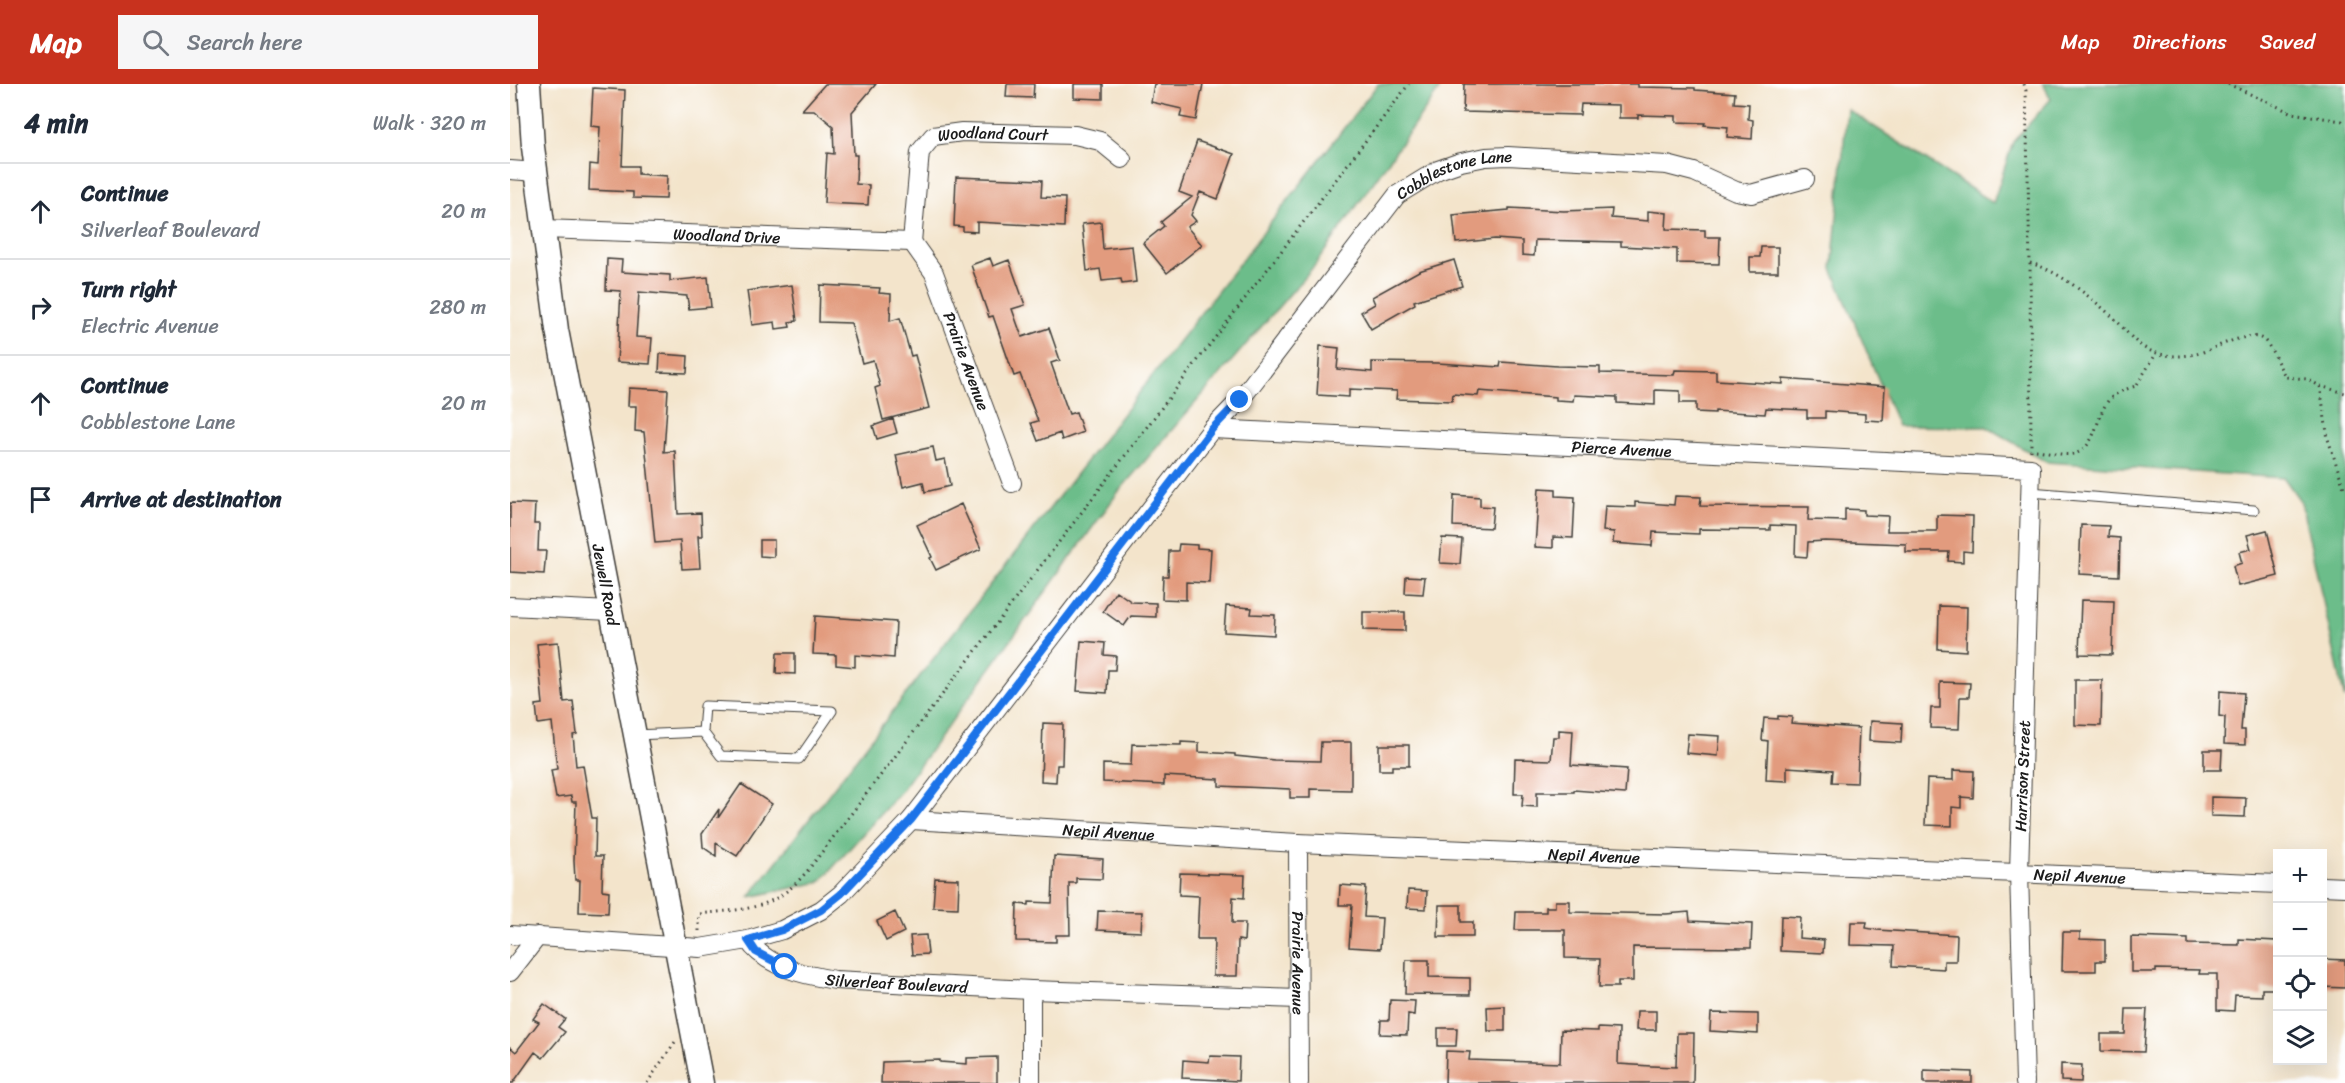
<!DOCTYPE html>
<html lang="en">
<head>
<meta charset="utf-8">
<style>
	:root { --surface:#fff; --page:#f6f6f7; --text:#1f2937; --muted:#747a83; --line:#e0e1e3; --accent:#c8321e }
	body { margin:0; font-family:Sriracha,sans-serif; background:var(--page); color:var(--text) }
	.controls { position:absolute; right:18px; bottom:18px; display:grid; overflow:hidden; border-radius:0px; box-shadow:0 6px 24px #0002 }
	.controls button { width:54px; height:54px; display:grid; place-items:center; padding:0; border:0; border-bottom:2px solid var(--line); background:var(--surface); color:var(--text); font:30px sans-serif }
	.stop { position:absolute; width:18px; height:18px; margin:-14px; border:4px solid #1a73e8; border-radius:50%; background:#fff }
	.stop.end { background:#1a73e8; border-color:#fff; box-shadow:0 2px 6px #0008 }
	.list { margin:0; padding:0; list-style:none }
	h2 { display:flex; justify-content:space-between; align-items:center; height:78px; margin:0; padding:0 24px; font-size:26px }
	h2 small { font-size:20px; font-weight:400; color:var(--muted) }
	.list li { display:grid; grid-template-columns:39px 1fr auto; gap:18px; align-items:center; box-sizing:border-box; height:96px; padding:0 24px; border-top:2px solid var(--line) }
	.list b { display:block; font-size:22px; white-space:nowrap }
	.list p { margin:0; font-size:20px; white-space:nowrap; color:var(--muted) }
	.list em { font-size:20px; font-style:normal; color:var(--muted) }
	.icon { flex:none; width:33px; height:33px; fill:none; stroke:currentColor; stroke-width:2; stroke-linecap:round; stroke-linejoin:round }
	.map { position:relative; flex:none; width:1835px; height:999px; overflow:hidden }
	header { display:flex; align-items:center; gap:36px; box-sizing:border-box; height:84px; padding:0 30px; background:var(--accent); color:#fff }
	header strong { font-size:28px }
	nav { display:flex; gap:33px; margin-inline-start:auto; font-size:21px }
	.search { width:420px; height:54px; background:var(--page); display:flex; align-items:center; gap:15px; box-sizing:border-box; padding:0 21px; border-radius:0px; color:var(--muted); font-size:22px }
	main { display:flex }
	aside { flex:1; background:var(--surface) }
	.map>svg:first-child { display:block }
</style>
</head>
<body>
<header>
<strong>Map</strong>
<div class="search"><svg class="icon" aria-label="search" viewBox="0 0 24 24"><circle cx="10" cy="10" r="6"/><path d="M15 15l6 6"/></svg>Search here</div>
<nav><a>Map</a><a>Directions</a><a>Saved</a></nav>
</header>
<main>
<aside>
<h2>4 min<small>Walk · 320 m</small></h2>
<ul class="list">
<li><svg class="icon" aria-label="ahead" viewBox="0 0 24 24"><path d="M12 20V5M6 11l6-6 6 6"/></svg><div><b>Continue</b><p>Silverleaf Boulevard</p></div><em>20 m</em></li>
<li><svg class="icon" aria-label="right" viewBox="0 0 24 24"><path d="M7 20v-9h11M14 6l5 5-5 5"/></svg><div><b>Turn right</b><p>Electric Avenue</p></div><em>280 m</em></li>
<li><svg class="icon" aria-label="ahead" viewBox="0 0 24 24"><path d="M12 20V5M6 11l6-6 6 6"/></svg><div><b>Continue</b><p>Cobblestone Lane</p></div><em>20 m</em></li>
<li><svg class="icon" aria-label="arrive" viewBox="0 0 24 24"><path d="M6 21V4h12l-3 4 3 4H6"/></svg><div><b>Arrive at destination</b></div></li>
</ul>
</aside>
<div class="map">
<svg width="1835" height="999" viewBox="0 0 1835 999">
	<rect width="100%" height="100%" fill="#fff"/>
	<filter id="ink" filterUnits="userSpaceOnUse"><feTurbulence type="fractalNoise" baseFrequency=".0167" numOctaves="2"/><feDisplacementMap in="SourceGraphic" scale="12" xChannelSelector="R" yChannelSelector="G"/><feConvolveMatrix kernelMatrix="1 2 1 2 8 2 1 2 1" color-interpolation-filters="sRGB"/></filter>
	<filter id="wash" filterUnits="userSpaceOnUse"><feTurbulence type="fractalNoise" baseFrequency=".008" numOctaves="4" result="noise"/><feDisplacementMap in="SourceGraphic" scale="24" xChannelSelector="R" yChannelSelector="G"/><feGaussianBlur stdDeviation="1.35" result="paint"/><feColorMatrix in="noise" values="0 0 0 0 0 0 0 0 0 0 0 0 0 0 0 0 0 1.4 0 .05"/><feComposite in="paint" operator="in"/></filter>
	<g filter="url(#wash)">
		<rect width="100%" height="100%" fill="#f3e4cb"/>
		<!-- forest -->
		<path fill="#6cbd8a" stroke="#446c53" stroke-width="1.5" d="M868 0H933L805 181 609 407 391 707 310 798 239 813Z
			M1533 0H1835V616L1791 418 1774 394 1536 378 1477 343 1388 342 1322 185 1337 25 1483 119 1503 58 1541 15Z"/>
		<g id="blocks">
			<!-- building -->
			<path fill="#e29b7e" d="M315 0H366L342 28 344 71H347L346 100 359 101 358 121 314 119 317 69 324 70 323 42 304 26H292Z
				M497 0H524L523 14 496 13Z
				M564 0H593V15L564 14Z
				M644 0H693L686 36 670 33 672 25 641 18Z
				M954 0H1128V3L1185 4V6L1225 9 1224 19 1239 20 1238 35 1243 36 1242 55 1217 53 1218 43 1194 41 1195 39 1166 38V32L1128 31V34H1109V21L1071 20 1070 31 953 28Z
				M83 4 115 6 112 82H128V90L157 92 156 115 123 114V108L79 106 80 80 88 81 90 43 81 42Z
				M687 57 724 70 708 115 690 108 681 131 686 137 677 143 692 161 657 189 633 159 654 142 651 138 682 113 669 108Z
				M446 93 532 96 531 113 555 114 554 143 467 138V148L453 147V143L444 142Z
				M999 124 1054 127 1102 125 1101 134 1138 137V127L1157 129 1156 145 1195 146V153H1210L1209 180 1167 179V165L1111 162V158L1025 156 1024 172 1012 171V157L985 155 946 159 943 131 999 126Z
				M591 138 593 165 622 162 626 198 612 200 611 195 592 197 590 185 577 187 572 140Z
				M1251 163H1268V188H1240V173H1250Z
				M480 174 483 182 499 176 515 221 502 225 512 253 539 244 550 276 541 279 559 330 566 328 573 348 552 356 550 349 528 357 521 339 528 337 510 290 504 292 483 232 479 233 461 181Z
				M97 175 112 176 111 188 160 191V197L198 193 201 223 179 225 177 212 129 208 126 253 142 254 140 280 107 278 111 207 96 206Z
				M944 176 952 202 904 217 905 220 861 245 851 228 865 220 862 213 909 187Z
				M282 201 287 237 279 238 280 243 266 245 265 238 242 241 237 207Z
				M310 201 370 204 369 209 381 210 380 237 390 234 401 272 405 271 419 324 373 336 365 304 370 302 363 276 352 279 341 239 309 238Z
				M810 262 829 264 827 285 862 288V278L927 279 990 283 991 278 1047 282 1090 283V289L1164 291 1165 286 1206 287V296L1273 300V295L1375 303 1373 337 1355 336V330L1315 327V334H1297V326L1256 324 1255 330 1205 327V329L1186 328V319H1170V307L1145 306V321L1107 319V313L1064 311 1063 317 1046 316V313L969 307 968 312 943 310 942 317 886 315 887 307 839 305V313L807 311Z
				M150 270 178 272 177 289 149 288Z
				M119 304 158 306 154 368 165 367 168 430 191 429 192 452H188L190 484 172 485 170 457 145 459 134 348 125 347 126 322H118Z
				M383 335 387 349 367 355 363 342Z
				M423 363 426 377 435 375 440 402 415 408 413 398 393 403 386 371Z
				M1029 404 1046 405V412L1065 413 1063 454 1043 453V464L1025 463Z
				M944 411 970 413V422L983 423 981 444 943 442Z
				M1165 412 1191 413 1190 422 1299 423 1298 436 1335 437V425L1354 426V431L1378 432 1377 447H1427V431L1463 432 1462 468 1453 467V478L1438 477 1439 468H1396V460L1315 457 1298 458 1297 473 1285 472 1286 442 1260 441V446L1189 445V450L1143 448 1142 462 1103 459 1104 448 1093 447 1095 422 1125 423V418L1164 421Z
				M0 419 25 420 24 440H29L28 467H36L34 490 0 488Z
				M451 420 471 465 426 486 420 474 422 473 407 441Z
				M1571 441 1599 442 1598 453 1610 454 1609 492 1569 490Z
				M1757 446 1768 492 1728 502 1723 482 1732 479 1729 468 1741 465 1737 451Z
				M932 454 952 455 950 480 930 479Z
				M250 456H264V473L250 472Z
				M669 460 687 461V464L701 465 699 499 676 498V516L652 515 653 492H658L659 467H668Z
				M896 492 915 493 913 510 895 509Z
				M606 507 622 518 646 519V533L621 532 614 542 593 527Z
				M1571 516 1604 517 1602 571 1569 570Z
				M716 522 742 524 741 530 765 531 764 551 714 548Z
				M1429 522 1457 523 1456 567 1428 565Z
				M853 528H895V547L853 546Z
				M305 532 386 538 384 574 345 571V583L326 581V571L303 570Z
				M571 557 595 559 594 571 606 572 605 586H598L597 609 567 607Z
				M48 558 54 618 63 617 67 650 63 651 66 682 73 681 82 734H86L85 772H93L92 806 99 807 98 829 69 828 70 796H65L64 777 66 718H62L61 712 46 714 41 686 47 685 42 638 28 640 26 621 33 620 27 560Z
				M267 569H285V590L266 589Z
				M1565 596H1592L1591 642 1565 641Z
				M1430 598 1460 599 1459 613H1450L1449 645 1420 644 1421 624H1430Z
				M1710 607 1734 609 1731 646H1735V661L1714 660 1715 633 1709 632Z
				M1268 632 1282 633 1281 639 1349 644 1347 699 1322 698 1323 686 1277 683V697L1256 696 1258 657 1252 656 1254 634 1268 635Z
				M1360 637 1392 639 1391 659 1359 657Z
				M533 639 553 640 552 681H547L546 698 531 697Z
				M1049 646 1063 647 1061 681 1117 685 1115 710 1064 706V708H1027V723L1012 722 1013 710H1004L1005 675 1041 676 1043 653H1049Z
				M1178 650 1210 652 1208 672 1176 669Z
				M671 658 689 659V668L725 670V672L764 676 810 677 811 658H841V706L800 705V714H780V705L709 702V695L654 692V701L593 698V680L621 681 622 660 671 661Z
				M869 661H899V682H882V686H869Z
				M1694 666H1712L1711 686H1694Z
				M1443 686 1464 687 1463 714 1451 713V724L1442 723V742L1415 741 1417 695 1443 696Z
				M231 700 262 720 227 772 206 759V772L193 763 192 750 209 725 208 734Z
				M1701 713 1736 714 1735 733 1701 732Z
				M544 772 593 775 592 795 566 794V799H559L560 851H546V858L506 857 507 820 519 821V818L542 819Z
				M670 789 735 791 734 814 723 813 722 839H735L734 857 728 856 727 892H703L704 855H687L689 812 669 811Z
				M425 794 449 795 448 824 423 823Z
				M830 801 856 803 854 833 872 834 870 865 839 863 842 821H829Z
				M898 806 917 807 916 825 897 824Z
				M1045 817H1060V828L1156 830 1179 828 1180 837 1242 840 1241 864 1123 863V897H1108V903H1089L1090 875 1055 874V846H1005L1006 828H1036V823H1045Z
				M929 821H951V838H963V853H928Z
				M588 827 632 828 631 848 587 846Z
				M385 828 394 848 376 857 367 837Z
				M1271 832 1290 833 1289 854 1314 856 1313 869 1270 867Z
				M1341 838H1357L1356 844 1367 846 1447 851 1446 877H1434V885L1383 882 1384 862 1340 861Z
				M1553 848H1570V855L1595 856V877H1586V887H1552Z
				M416 851 418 870 402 871 400 852Z
				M1621 853 1678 855V860L1729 861V855L1767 857V905H1752V912L1725 911 1724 927 1707 926V890H1689L1690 886 1646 885V888H1621Z
				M1812 875 1835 876V904L1812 903Z
				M896 876H919V893L960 894V911L895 910Z
				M880 916 905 917 904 931 898 930 897 951 870 950 871 936H879Z
				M34 920 55 935 48 943 55 948 33 974 25 968 3 999H0V963L6 968 29 938 23 935Z
				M995 922V947H978L977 923Z
				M1616 925H1637L1634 968 1591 967V950H1615Z
				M1127 927H1146V946H1126Z
				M1201 929 1248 930V950L1200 947Z
				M928 944H947L946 962H928Z
				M1088 944 1109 945 1108 980 1141 982 1166 983 1167 949H1184L1183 999H935L936 967 960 968 959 976 1050 979 1051 946 1088 947Z
				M700 972 729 973 728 997 672 994 673 976 699 978Z
				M487 973V999H371L372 978 430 976V978L457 980V974Z
				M1551 980 1572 981 1571 998 1551 997Z
				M1414 986 1462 988V999H1414Z"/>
		</g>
	</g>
	<g filter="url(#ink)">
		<use href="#blocks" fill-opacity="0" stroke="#3c3a36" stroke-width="1.5"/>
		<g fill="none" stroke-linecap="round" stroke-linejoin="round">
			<defs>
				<path id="service" d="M1520 408 1744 426
					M125 651 193 648 195 622 322 627 289 675 211 672 193 648"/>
				<g id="minor">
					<path d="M0 86 26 88"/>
					<path id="s1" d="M33 145 402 158"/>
					<path id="s2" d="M402 158 410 68 423 52 452 48 565 51 590 57 612 75"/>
					<path id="s3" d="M402 158 424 189 502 399"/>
					<path id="s4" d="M702 345 1521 384 1509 788 1515 999"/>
					<path d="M0 522 100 527"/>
					<path id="s5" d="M401 736 788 759 1768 800"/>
					<path id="s6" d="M788 759 789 999"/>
					<path d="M1812 802 1835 803"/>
					<path id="s7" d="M0 851 190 864 238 856 272 846 311 826 331 810 401 736 702 345 730 316 887 111 928 86 951 78 976 73 998 72 1157 81 1184 88 1226 107 1241 110 1295 95"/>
					<path id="s8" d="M238 856C256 883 294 891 325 896L521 906 788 915"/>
					<path d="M0 888 28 852"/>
					<path d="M521 999V906"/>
				</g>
				<g id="tertiary">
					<path id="s9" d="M19 0 23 63 47 246 192 999"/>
				</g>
			</defs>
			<!-- service casing -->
			<use href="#service" stroke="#3c3a36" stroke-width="11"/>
			<!-- minor casing -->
			<use href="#minor" stroke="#3c3a36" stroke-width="20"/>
			<!-- tertiary casing -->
			<use href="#tertiary" stroke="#3c3a36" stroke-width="25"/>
			<!-- path -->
			<path stroke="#3c3a36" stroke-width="3" stroke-dasharray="1.5 4.5" stroke-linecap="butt" d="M1514 0 1516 7 1520 179 1521 367
				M1718 0 1782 29 1832 37 1835 41
				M1520 179C1550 187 1581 214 1604 234 1616 246 1625 261 1641 267 1656 273 1671 273 1686 270 1704 266 1741 243 1755 257 1764 267 1768 282 1776 293L1797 295 1810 302 1818 355 1835 407
				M1810 302 1835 309
				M1526 366C1537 367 1552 372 1563 370 1586 366 1586 332 1598 317 1603 310 1618 304 1626 302L1646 270
				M189 847V830C241 824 264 827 299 785L899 0
				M137 999 165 958"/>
			<!-- service -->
			<use href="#service" stroke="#fff" stroke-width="9"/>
			<!-- minor -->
			<use href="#minor" stroke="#fff" stroke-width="18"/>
			<!-- tertiary -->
			<use href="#tertiary" stroke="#fff" stroke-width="22"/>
		</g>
	</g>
	<g fill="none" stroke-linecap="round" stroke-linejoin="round" filter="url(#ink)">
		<!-- route -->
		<path stroke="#1a73e8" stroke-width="8" d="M275 883 246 868 238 856 272 846 311 826 331 810 401 736 702 345 730 316"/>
	</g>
	<g text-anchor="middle" stroke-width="6" stroke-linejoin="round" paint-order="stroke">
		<!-- street labels -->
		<g font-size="16" fill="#1c1c1c" stroke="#fff">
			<text dy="6" stroke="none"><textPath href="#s2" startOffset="171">Woodland Court</textPath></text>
			<text dy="6" stroke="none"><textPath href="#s7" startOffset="1300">Cobblestone Lane</textPath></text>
			<text dy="6" stroke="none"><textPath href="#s1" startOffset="184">Woodland Drive</textPath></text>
			<text dy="6" stroke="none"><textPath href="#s3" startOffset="132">Prairie Avenue</textPath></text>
			<text dy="6" stroke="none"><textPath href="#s4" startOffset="410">Pierce Avenue</textPath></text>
			<text dy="6" stroke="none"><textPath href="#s9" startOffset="507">Jewell Road</textPath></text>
			<text transform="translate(1512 692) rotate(-88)" y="6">Harrison Street</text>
			<text dy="6" stroke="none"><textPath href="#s5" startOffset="198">Nepil Avenue</textPath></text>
			<text dy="6" stroke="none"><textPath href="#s5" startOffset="684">Nepil Avenue</textPath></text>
			<text dy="6" stroke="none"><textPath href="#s5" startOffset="1170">Nepil Avenue</textPath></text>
			<text dy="6" stroke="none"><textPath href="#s6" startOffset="120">Prairie Avenue</textPath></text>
			<text dy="6" stroke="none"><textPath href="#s8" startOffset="160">Silverleaf Boulevard</textPath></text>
		</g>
	</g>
</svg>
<div class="controls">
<button>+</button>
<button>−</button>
<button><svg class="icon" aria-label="locate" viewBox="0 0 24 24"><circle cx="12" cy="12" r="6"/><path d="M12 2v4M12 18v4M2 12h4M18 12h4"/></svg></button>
<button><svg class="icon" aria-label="layers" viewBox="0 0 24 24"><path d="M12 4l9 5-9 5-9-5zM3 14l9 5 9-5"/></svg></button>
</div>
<div class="stop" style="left:275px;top:883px"></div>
<div class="stop end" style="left:730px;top:316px"></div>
</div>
</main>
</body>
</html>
